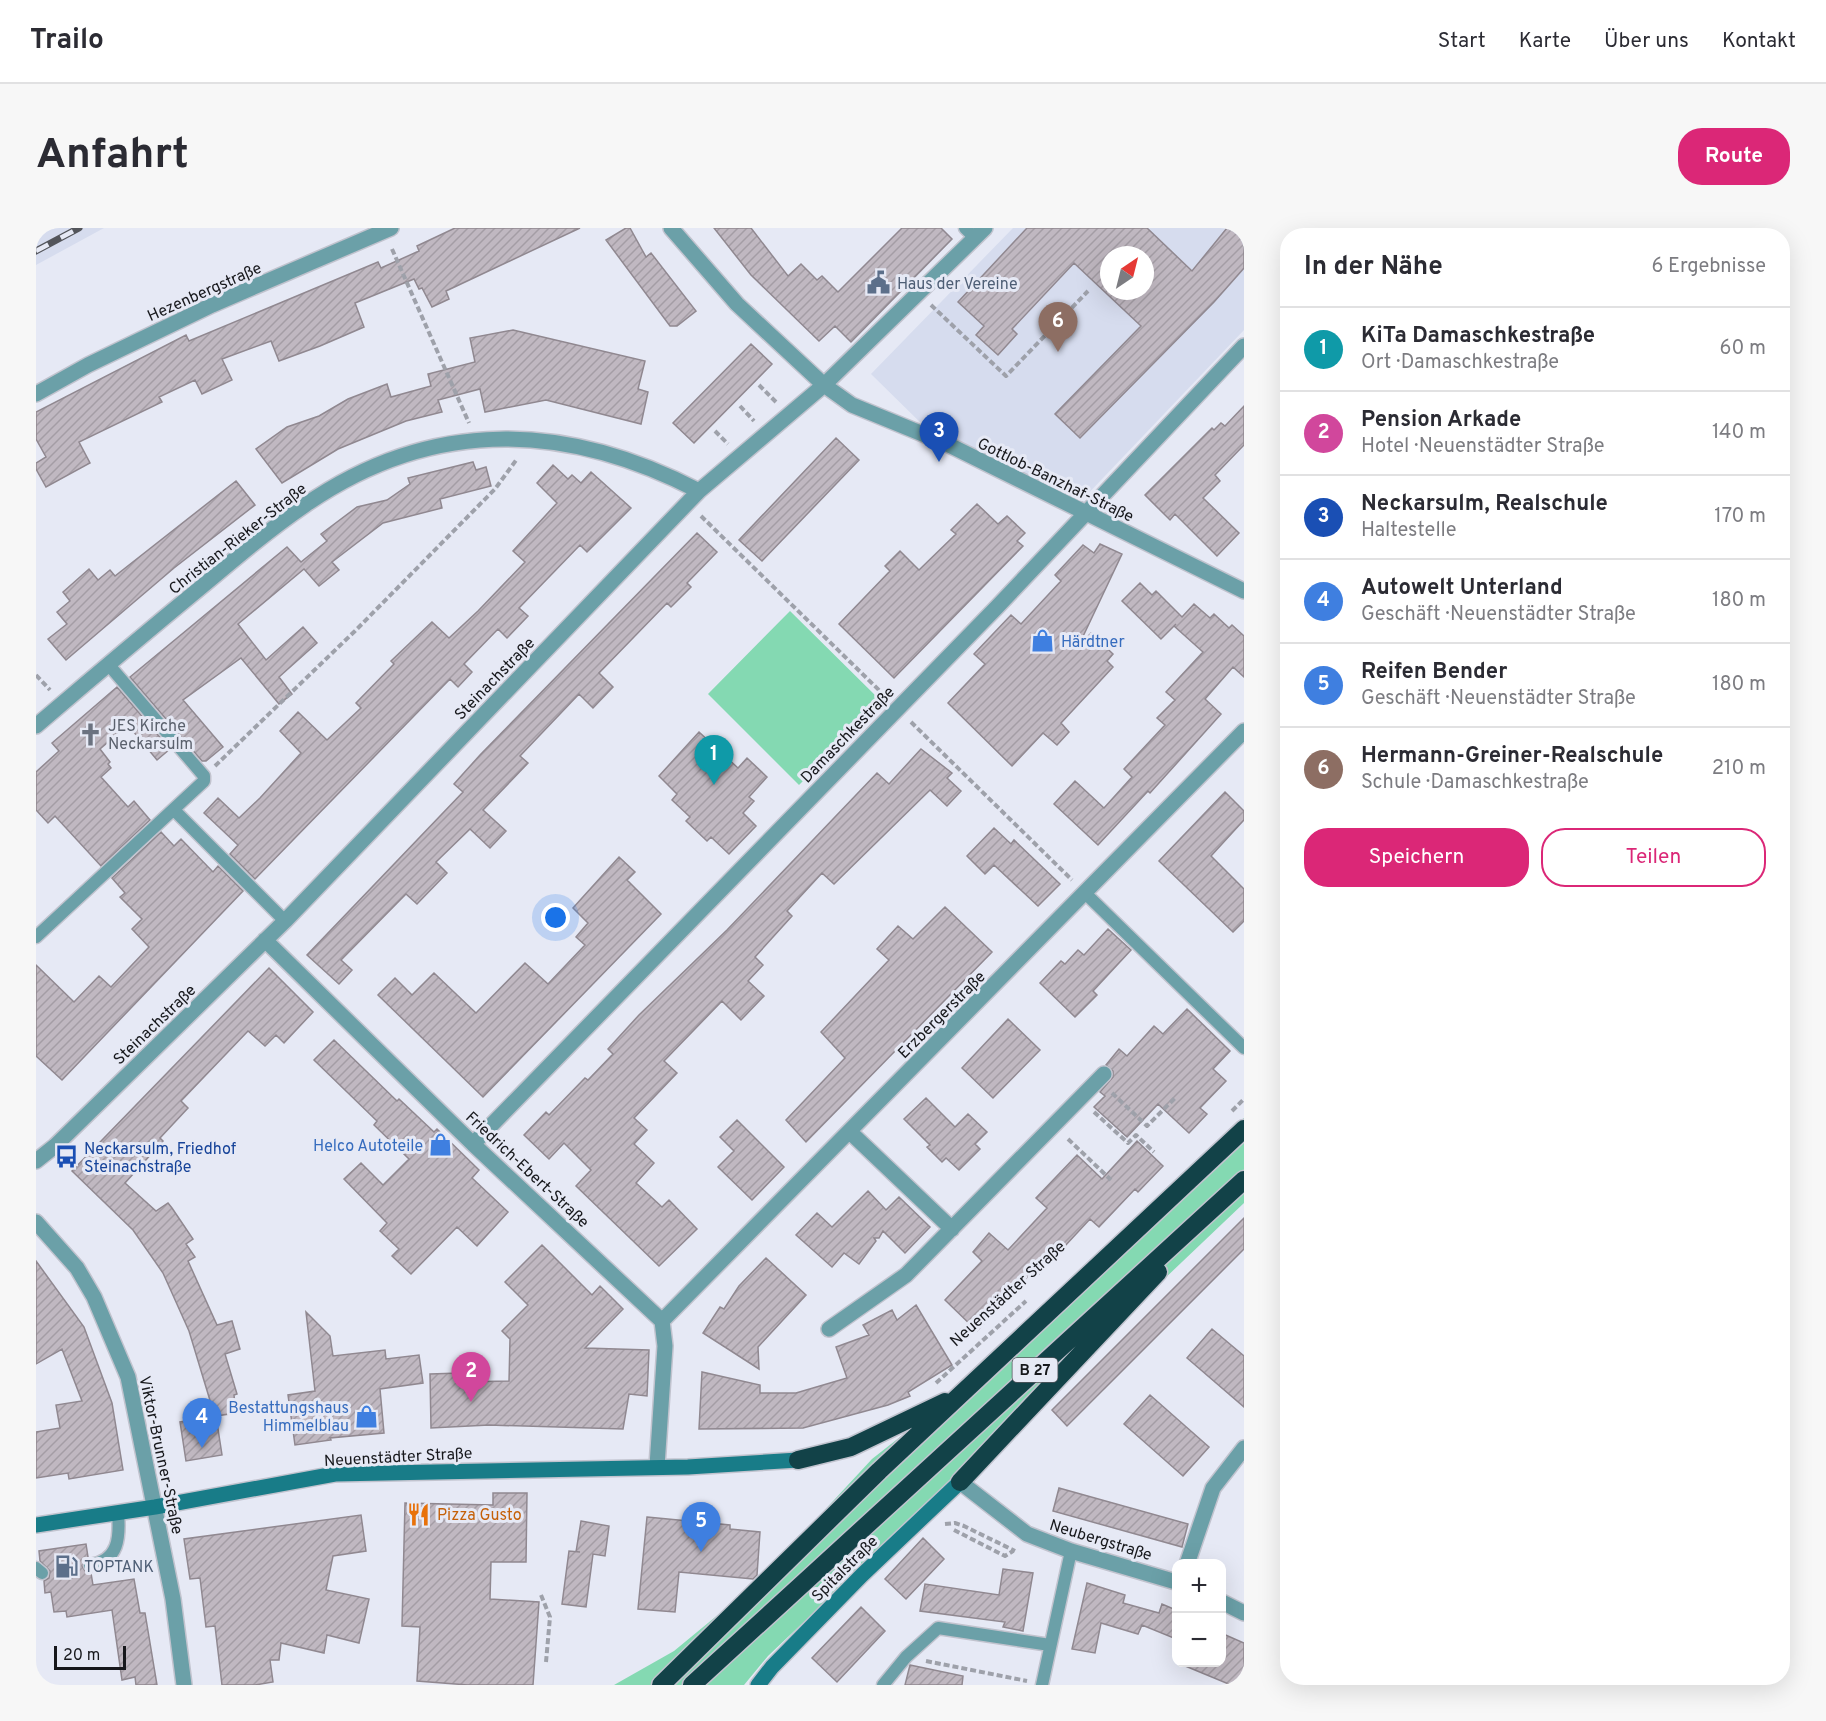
<!DOCTYPE html>
<html lang="de">
<head>
<meta charset="utf-8">
<style>
	:root { --surface:#fff; --page:#f7f7f7; --text:#2b2b33; --muted:#7c7c81; --line:#e1e1e2; --accent:#db2777 }
	body { margin:0; font-family:Overpass,sans-serif; background:var(--page); color:var(--text) }
	.controls { position:absolute; right:18px; bottom:18px; display:grid; overflow:hidden; border-radius:12px; box-shadow:0 6px 24px #0002 }
	.controls button { width:54px; height:54px; display:grid; place-items:center; padding:0; border:0; border-bottom:2px solid var(--line); background:var(--surface); color:var(--text); font:30px sans-serif }
	.compass { position:absolute; left:1064px; top:18px; width:54px; height:54px; border-radius:50%; background:var(--surface); box-shadow:0 6px 24px #0002; rotate:35deg }
	.scale { position:absolute; left:18px; bottom:15px; width:72px; box-sizing:border-box; padding-left:6px; border:3px solid #17181c; border-top:0; font-size:16px; line-height:21px; white-space:nowrap; color:#17181c; -webkit-text-stroke:4px #e6e9f5; paint-order:stroke }
	.you { position:absolute; left:520px; top:690px; width:21px; height:21px; margin:-15px; border:4px solid #fff; border-radius:50%; background:#1a73e8; box-shadow:0 0 0 9px #1a73e833 }
	.badge { display:grid; place-items:center; width:39px; height:39px; border-radius:50%; background:var(--accent); color:#fff; font-size:20px; font-weight:700 }
	.pin { position:absolute; translate:-50% -50px; filter:drop-shadow(0 2px 3px #0008) }
	.pin::after { content:''; position:absolute; top:32px; width:21px; height:18px; background:inherit; clip-path:polygon(0 0,100% 0,50% 100%) }
	.list { margin:0; padding:0; list-style:none }
	h2 { display:flex; justify-content:space-between; align-items:center; height:78px; margin:0; padding:0 24px; font-size:26px }
	h2 small { font-size:20px; font-weight:400; color:var(--muted) }
	.list li { display:grid; grid-template-columns:39px 1fr auto; gap:18px; align-items:center; box-sizing:border-box; height:84px; padding:0 24px; border-top:2px solid var(--line) }
	.list b { display:block; font-size:22px; white-space:nowrap }
	.list p { margin:0; font-size:20px; white-space:nowrap; color:var(--muted) }
	.list em { font-size:20px; font-style:normal; color:var(--muted) }
	.actions { display:flex; gap:12px; padding:18px 24px }
	.actions a { flex:1; padding:14px 0; border:2px solid var(--accent); border-radius:24px; text-align:center; font-size:21px; color:var(--accent) }
	.actions .main { background:var(--accent); color:#fff }
	.map { position:relative; flex:none; width:1208px; height:1457px; overflow:hidden; border-radius:24px }
	header { display:flex; align-items:center; gap:36px; box-sizing:border-box; height:84px; padding:0 30px; background:var(--surface); border-bottom:2px solid var(--line) }
	header strong { font-size:28px }
	nav { display:flex; gap:33px; margin-inline-start:auto; font-size:21px }
	.intro { display:flex; align-items:center; justify-content:space-between; box-sizing:border-box; height:144px; padding:0 36px }
	h1 { margin:0; font-size:42px }
	.button { padding:15px 27px; border-radius:24px; background:var(--accent); color:#fff; font-size:21px; font-weight:700 }
	main { display:flex; gap:36px; padding:0 36px }
	aside { flex:1; background:var(--surface); border-radius:24px; box-shadow:0 6px 24px #0002 }
	.map>svg:first-child { display:block }
</style>
</head>
<body>
<header>
<strong>Trailo</strong>
<nav><a>Start</a><a>Karte</a><a>Über uns</a><a>Kontakt</a></nav>
</header>
<div class="intro"><h1>Anfahrt</h1><a class="button">Route</a></div>
<main>
<div class="map">
<svg width="1208" height="1457" viewBox="0 0 1208 1457">
	<defs>
		<pattern id="building-hatch" width="6" height="6" patternUnits="userSpaceOnUse" patternTransform="scale(1.5)"><rect width="6" height="6" fill="#c0b8c1"/><path d="M-1 1l2-2M0 6l6-6M5 7l2-2" fill="none" stroke="#a49da5"/></pattern>
	</defs>
	<rect width="100%" height="100%" fill="#e6e9f5"/>
	<!-- built -->
	<path fill="#d6dcee" fill-rule="evenodd" d="M0 0H68L0 37Z
		M977 0H1208V102L1047 271 893 203 835 146ZM1073 27H1109V63H1073Z"/>
	<!-- green -->
	<path fill="#84d9b2" d="M754 383 846 474 763 557 672 466Z
		M1208 890V975L732 1428 708 1457H578L638 1423 723 1353 836 1231 929 1158Z"/>
	<!-- building -->
	<path fill="url(#building-hatch)" stroke="#908890" stroke-width="1.5" fill-rule="evenodd" d="M419 0H544L410 63 413 71 396 79 386 60 383 61 378 51 319 75 328 99 284 118 243 133 235 113 186 131 196 152 166 166 159 152 123 169 126 174 43 214 54 235 10 259 0 241V235L10 229 0 211V184L150 107 153 113 342 34 345 40 383 23 381 18Z
		M590 0H594L610 29 615 25 660 83 641 98H634L570 12Z
		M678 0H715L752 48 765 36 781 52 786 48 802 64 866 0H905L916 11 815 114 799 98 783 113 715 47Z
		M991 0H1111L1156 43 1191 0H1208V40L1178 74 1044 210 1019 186 1105 98 1038 35 976 101 981 106 962 127 940 107 948 98 922 74ZM1073 27H1109V63H1073Z
		M477 102 609 133 602 161 612 164 605 196 510 172 449 184 444 161 402 172 406 184 370 193 302 221 246 255 220 221 251 199 283 188 312 171 351 156 355 169 395 158 392 146 439 134 434 110Z
		M715 116 736 136 658 215 637 195Z
		M1208 178V217L1179 247 1184 253 1167 270 1203 305 1181 328 1139 286 1134 292 1109 267 1176 200 1178 202 1185 195 1189 198Z
		M800 210 823 232 726 333 703 312Z
		M437 234 440 242 450 239 455 258 404 271 406 280 347 295 296 334 303 342 283 358 268 341 202 396 230 432 267 399 281 415 243 449 256 466 243 476 205 430 147 472 187 519 170 533H166L94 449 251 319 265 334 291 313 285 306 321 279 351 272 374 256 372 250Z
		M517 237 532 251 536 247 545 255 555 244 595 280 551 324 544 317 483 380 492 388 471 410 462 401 428 436 436 444 422 459 414 451 219 651 194 626 202 617 168 585 182 570 203 590 224 570 265 525 244 503 262 484 291 512 325 480 320 475 358 436 355 433 396 394 413 410 442 383 489 334 477 323 521 275 501 255Z
		M200 253 219 277 138 340 30 432 12 411 31 396 21 384 34 373 27 364 53 341 62 352 74 342 79 348Z
		M941 276 962 296 971 288 989 305 981 313 987 318 858 450 803 396 854 343 849 338 864 323 883 342 920 306 915 302Z
		M661 305 681 324 651 355 655 359 635 379 631 375 563 445 577 459 557 480 543 466 484 528 492 535 447 582 470 603 454 620 434 601 400 634 411 645 381 676 370 666 305 732 316 742 303 756 271 727 427 564 418 556 444 527Z
		M1064 316 1086 326 1042 419 1055 405 1077 426 1071 433 1077 439 1025 495 1033 504 1021 517 1007 505 976 538 912 475 949 436 938 426 975 387 985 396 1025 353 1019 347 1047 317 1058 325Z
		M1104 355 1116 367 1120 363 1146 389 1158 376 1174 390 1178 386 1193 400 1196 397 1208 408V449L1197 439 1169 471 1185 486 1114 565 1112 563 1062 617 1018 576 1039 553 1068 580 1096 549 1088 541 1129 497 1121 490 1139 472 1130 464 1167 424 1138 398 1140 396 1125 411 1086 373Z
		M81 459 134 521 121 532 92 497 64 521 74 534 72 536 75 540 65 549 92 579 98 573 114 592 65 638 19 588 12 595 0 582V544L23 523 16 515Z
		M663 504 702 540 711 530 731 549 713 569 718 573 707 585 720 598 693 626 675 609 671 613 650 593 654 589 636 572 641 566 623 548Z
		M885 521 916 545 911 550 925 563 911 578 894 562 798 656 786 645 751 683 756 688 719 729 727 737 712 753 728 768 705 792 686 773 628 833 641 845 598 890 611 902 598 916 618 935 600 955 626 979 633 972 661 1001 623 1038 540 958 555 942 528 915 513 931 488 907 510 884 513 887 549 850 552 852 577 826 572 821 603 787 691 702 841 545 853 556Z
		M1189 564 1208 583V592L1175 628 1208 661V693L1197 704 1123 633Z
		M958 600 975 616 978 612 1024 656 1002 678 958 637 949 646 931 628Z
		M125 604 138 618 145 611 177 644 182 638 207 663 26 852 0 828V737L38 774 63 748 75 759 113 719 96 701 106 691 84 669 89 665 76 650Z
		M583 629 599 644 591 652 625 686 447 869 342 767 359 750 376 767 398 745 440 785 489 735 512 756 549 717 540 709 552 695 537 680Z
		M909 679 956 724 770 914 750 892 809 830 785 804 853 732 841 721 862 698 877 711Z
		M1072 701 1095 722 1057 763 1061 767 1039 789 1004 755 1025 733 1029 736 1042 722 1048 727Z
		M233 740 277 784 248 815 240 807 229 818 212 803 145 873 152 880 124 910 127 913 89 955 120 983 132 975 136 980 157 1011 150 1016 159 1029 152 1033 181 1097 196 1093 204 1121 189 1126 201 1166 198 1167 200 1185 180 1188 186 1227 150 1233 144 1194 179 1189 153 1103 127 1045 97 1002 36 943Z
		M1151 781 1194 823 1177 841 1190 853 1164 880 1171 886 1153 905 1122 876 1091 909 1058 879 1069 868 1064 864 1077 849V843L1070 837 1083 821 1091 828 1118 798 1127 806Z
		M972 791 1004 822 957 870 926 840Z
		M298 812 361 873 363 871 398 904 401 901 443 942 436 950 472 984 441 1018 421 999 375 1046 356 1028 363 1021 344 1003 351 995 308 951 325 935 347 957 373 931 338 897 341 893 278 832Z
		M890 870 919 899 932 886 951 904 939 916 944 921 923 942 910 930 906 934 891 919 894 917 868 891Z
		M701 892 748 939 716 972 682 939 698 923 684 909Z
		M1101 913 1127 938 1102 964 1099 961 1063 999 1054 991 1002 1047 997 1043 941 1103 909 1072 946 1033 937 1024 953 1005 972 1022 1011 980 1000 970 1041 927 1066 951Z
		M832 963 850 982 863 969 894 999 869 1025 847 1003 843 1010H838L840 1013 823 1036 808 1025 796 1039 760 1007 781 985 796 999Z
		M1208 990V1021L1031 1198 1016 1182Z
		M506 1017 556 1067 564 1058 587 1081 549 1120 613 1122 611 1168 593 1166 587 1201 453 1197 395 1200 394 1146 424 1145V1154L473 1153 474 1111 466 1103 492 1077 469 1054Z
		M730 1030 770 1067 722 1119 723 1141 667 1105 684 1079 688 1081 703 1058Z
		M0 1033 48 1099 76 1175 87 1242 33 1251 32 1245 0 1250V1204L24 1200 20 1177 46 1173 26 1121 0 1136Z
		M880 1077 916 1137 872 1164 874 1168 852 1177 767 1200 663 1201 666 1144 724 1157V1165H760L811 1150 800 1119 833 1107 827 1097 856 1082 861 1092Z
		M270 1084 294 1108 297 1128 349 1122 350 1131 383 1127 387 1155 344 1161 348 1205 294 1210 295 1212 259 1217 252 1167 279 1163Z
		M1176 1101 1208 1128V1179L1151 1130Z
		M1114 1167 1173 1219 1147 1248 1088 1196Z
		M1023 1260 1152 1296 1146 1319 1017 1283Z
		M457 1265H491L490 1334H455L454 1371 503 1374 497 1457H432L381 1453 384 1399 366 1398 369 1275 457 1277Z
		M325 1287 330 1323 297 1328 290 1362 333 1371 323 1415 291 1407 288 1425 245 1415 243 1432H234L237 1454 219 1457H186L179 1398 170 1399 164 1350 154 1351 148 1311Z
		M611 1289 694 1297V1301L724 1304 721 1347 717 1351 643 1344 639 1384 602 1381Z
		M545 1293 573 1298 569 1328 557 1326 550 1379 526 1376 533 1323 544 1324H540Z
		M887 1310 908 1331 870 1371 849 1351Z
		M50 1316 52 1329 48 1332 46 1338 49 1343 55 1345 57 1357 98 1351 104 1385H109L121 1457H100L99 1449 86 1452 76 1382 31 1389 30 1383 18 1384 15 1364 9 1365 8 1353 13 1350 14 1343 4 1333 3 1323Z
		M967 1341 997 1345 987 1403 967 1399 969 1394 884 1383 889 1356 963 1367Z
		M1051 1355 1089 1367 1087 1375 1123 1385 1126 1376 1140 1382V1411L1106 1397 1102 1406 1065 1395 1059 1425 1036 1421Z
		M825 1379 849 1403 801 1454 776 1430Z
		M1185 1405 1208 1415V1457H1195L1142 1435 1185 1434Z
		M874 1437 927 1448 926 1457H869Z"/>
	<g fill="none" stroke-linecap="round" stroke-linejoin="round">
		<defs>
			<path id="lane" d="M929 0 939 10
				M138 582 249 693
				M1049 665 1208 820
				M0 709 168 553V548L72 436
				M54 1337C83 1333 84 1309 82 1285
				M0 1340 6 1345
				M847 1457 870 1429 902 1400 1014 1417
				M1006 1457 1035 1323"/>
			<path id="street" d="M635 0 701 76 788 157 816 177 911 216 1208 363
				M0 166 52 137 176 77 355 0
				M0 498C56 450 113 402 170 355 202 328 234 301 269 277 396 189 530 194 663 263
				M229 712 437 916 626 1093 629 1118 621 1238
				M814 904 916 1001
				M437 916 961 379 1208 118
				M0 933 19 918 249 693 663 263 788 157 949 0
				M0 994 41 1040 58 1069 92 1149 137 1371 148 1457
				M626 1093 1208 503
				M793 1101 870 1047 1068 846
				M924 1254 991 1306 1035 1323 1140 1354
				M1151 1336 1177 1260 1208 1220
				M1186 1374 1208 1385"/>
			<path id="secondary" d="M0 1297 119 1279 299 1246 652 1239 762 1232
				M722 1457 736 1439 826 1347 924 1254"/>
			<path id="highway" d="M762 1232 815 1219 909 1174
				M924 1254 1122 1044
				M625 1457 843 1243 1208 901
				M656 1457 1208 952"/>
		</defs>
		<!-- lane casing -->
		<use href="#lane" stroke="#c1c3ce" stroke-width="15"/>
		<!-- street casing -->
		<use href="#street" stroke="#c1c3ce" stroke-width="18"/>
		<!-- secondary casing -->
		<use href="#secondary" stroke="#c1c3ce" stroke-width="18"/>
		<!-- highway casing -->
		<use href="#highway" stroke="#c1c3ce" stroke-width="21"/>
		<!-- path -->
		<path stroke="#9ea1aa" stroke-width="4" stroke-dasharray="6 3" stroke-linecap="butt" d="M356 21 433 195
			M895 77 970 148 1052 63
			M723 157 741 175
			M704 178 718 193
			M679 203 692 216
			M665 288 848 467
			M0 447 14 462
			M875 494 1036 652
			M179 538 319 403 459 261 481 231
			M1076 865 1111 898 1139 870
			M1196 883 1208 871
			M1058 884 1092 915 1100 907 1118 924
			M1032 911 1075 952
			M900 1155 990 1073
			M909 1296 919 1295 928 1298 979 1323
			M918 1302 969 1328 977 1323
			M505 1367 514 1389 510 1434
			M890 1433 991 1453"/>
		<!-- lane -->
		<use href="#lane" stroke="#6ba0a8" stroke-width="12"/>
		<!-- street -->
		<use href="#street" stroke="#6ba0a8" stroke-width="15"/>
		<!-- secondary -->
		<use href="#secondary" stroke="#187c88" stroke-width="15"/>
		<!-- highway -->
		<use href="#highway" stroke="#124248" stroke-width="18"/>
		<defs>
			<path id="rail" d="M0 5 9 0
				M0 23 43 0"/>
		</defs>
		<!-- rail casing -->
		<use href="#rail" stroke="#53555b" stroke-width="7"/>
		<!-- rail -->
		<use href="#rail" stroke="#e6e9f5" stroke-width="4.5" stroke-dasharray="14" stroke-linecap="butt"/>
	</g>
	<!-- icons -->
	<defs>
		<symbol id="civic-bare" viewBox="-9 -9 18 18"><path d="M-.6-6.5H3V-4.5H.6V-3L4-1V1h2V6H-6V1h2V-1L-.6-3ZM-1.2 2.5V6h2.4V2.5Z" fill="#5c6f8a" stroke="#e6e9f5" stroke-width="2.5" paint-order="stroke"/></symbol>
		<symbol id="shop-bare" viewBox="-9 -9 18 18"><path d="M-5-2.5h2.3a2.7 3.5 0 0 1 5.4 0H5L5.5 6h-11ZM-1.5-2.5h3a1.5 2.3 0 0 0-3 0Z" fill="#3f7fe0" stroke="#e6e9f5" stroke-width="2.5" paint-order="stroke"/></symbol>
		<symbol id="church-bare" viewBox="-9 -9 18 18"><path d="M-1.2-6h2.4v3.5h3.3v2.4h-3.3V6h-2.4V-.1h-3.3v-2.4h3.3Z" fill="#6b7280" stroke="#e6e9f5" stroke-width="2.5" paint-order="stroke"/></symbol>
		<symbol id="bus-bare" viewBox="-9 -9 18 18"><path d="M-5-6H5V4H4V6H2V4H-2V6H-4V4H-5ZM-3.5-4V0h7V-4ZM-3.5 1.2v1.5H-2V1.2ZM2 1.2v1.5H3.5V1.2Z" fill="#1a4fb4" stroke="#e6e9f5" stroke-width="2.5" paint-order="stroke"/></symbol>
		<symbol id="restaurant-bare" viewBox="-9 -9 18 18"><path d="M-5-6h1v4h1v-4h1v4h1v-4h1v5L-1.5 .5V6h-2V.5L-5-1ZM5-6V6H3V1.5H1.5Q1.5-4 5-6Z" fill="#e8710a" stroke="#e6e9f5" stroke-width="2.5" paint-order="stroke"/></symbol>
		<symbol id="fuel-bare" viewBox="-9 -9 18 18"><path d="M-5.5-6h7V0h2V4h1.3V-2.5L3-4.5l.8-.8L6-3V5H2.5V1h-1V6h-7ZM-4.2-4.7v3.2H.2V-4.7Z" fill="#5c6f8a" stroke="#e6e9f5" stroke-width="2.5" paint-order="stroke"/></symbol>
	</defs>
	<g fill-rule="evenodd">
		<use href="#civic-bare" x="826" y="38" width="33" height="33"/>
		<use href="#shop-bare" x="990" y="396" width="33" height="33"/>
		<use href="#church-bare" x="38" y="490" width="33" height="33"/>
		<use href="#shop-bare" x="388" y="900" width="33" height="33"/>
		<use href="#bus-bare" x="14" y="912" width="33" height="33"/>
		<use href="#shop-bare" x="314" y="1172" width="33" height="33"/>
		<use href="#restaurant-bare" x="366" y="1270" width="33" height="33"/>
		<use href="#fuel-bare" x="14" y="1322" width="33" height="33"/>
	</g>
	<g text-anchor="middle" stroke-width="6" stroke-linejoin="round" paint-order="stroke">
		<!-- shield labels -->
		<rect fill="#e6e9f5" stroke="#55575d" stroke-width="1.5" x="976.5" y="1130" width="45" height="24" rx="4.5"/>
		<g font-size="15" font-weight="bold" fill="#17181c">
			<text x="999" y="1147">B 27</text>
		</g>
		<!-- service labels -->
		<g font-size="16" fill="#4e5e75" stroke="#e6e9f5" text-anchor="start">
			<text x="861" y="61">Haus der Vereine</text>
			<text x="48" y="1344">TOPTANK</text>
		</g>
		<!-- street labels -->
		<g font-size="16" fill="#17181c" stroke="#e6e9f5">
			<text transform="translate(168 63) rotate(-24)" y="6">Hezenbergstraße</text>
			<text transform="translate(1020 251) rotate(26)" y="6">Gottlob-Banzhaf-Straße</text>
			<text transform="translate(201 310) rotate(-38)" y="6">Christian-Rieker-Straße</text>
			<text transform="translate(458 450) rotate(-46)" y="6">Steinachstraße</text>
			<text transform="translate(811 506) rotate(-46)" y="6">Damaschkestraße</text>
			<text transform="translate(905 786) rotate(-45)" y="6">Erzbergerstraße</text>
			<text transform="translate(118 796) rotate(-44)" y="6">Steinachstraße</text>
			<text transform="translate(492 941) rotate(43)" y="6">Friedrich-Ebert-Straße</text>
			<text transform="translate(971 1065) rotate(-42)" y="6">Neuenstädter Straße</text>
			<text transform="translate(126 1227) rotate(78)" y="6">Viktor-Brunner-Straße</text>
			<text transform="translate(362 1228) rotate(-3)" y="6">Neuenstädter Straße</text>
			<text transform="translate(1065 1311) rotate(17)" y="6">Neubergstraße</text>
			<text transform="translate(808 1340) rotate(-45)" y="6">Spitalstraße</text>
		</g>
		<!-- shop labels -->
		<g font-size="16" fill="#366cbe" stroke="#e6e9f5" text-anchor="end">
			<text x="1025" y="419" text-anchor="start">Härdtner</text>
			<text x="387" y="923">Helco Autoteile</text>
			<text x="313" y="1185">Bestattungshaus<tspan x="313" dy="18">Himmelblau</tspan></text>
		</g>
		<!-- worship labels -->
		<g font-size="16" fill="#5b616d" stroke="#e6e9f5" text-anchor="start">
			<text x="72" y="503">JES Kirche<tspan x="72" dy="18">Neckarsulm</tspan></text>
		</g>
		<!-- transit labels -->
		<g font-size="16" fill="#164399" stroke="#e6e9f5" text-anchor="start">
			<text x="48" y="926">Neckarsulm, Friedhof<tspan x="48" dy="18">Steinachstraße</tspan></text>
		</g>
		<!-- food labels -->
		<g font-size="16" fill="#c56008" stroke="#e6e9f5" text-anchor="start">
			<text x="401" y="1292">Pizza Gusto</text>
		</g>
	</g>
</svg>
<div class="controls">
<button>+</button>
<button>−</button>
</div>
<svg class="compass" viewBox="-18 -18 36 36"><path d="M0-13l5 13h-10z" fill="#e53935"/><path d="M0 13l5-13h-10z" fill="#7c7c81"/></svg>
<div class="scale">20 m</div>
<div class="you"></div>
<div class="pin badge" style="left:678px;top:557px;background:#0f9aa8">1</div>
<div class="pin badge" style="left:435px;top:1174px;background:#d1479c">2</div>
<div class="pin badge" style="left:903px;top:234px;background:#1a4fb4">3</div>
<div class="pin badge" style="left:166px;top:1220px;background:#3f7fe0">4</div>
<div class="pin badge" style="left:665px;top:1324px;background:#3f7fe0">5</div>
<div class="pin badge" style="left:1022px;top:124px;background:#8d6e63">6</div>
</div>
<aside>
<h2>In der Nähe<small>6 Ergebnisse</small></h2>
<ul class="list">
<li><span class="badge" style="background:#0f9aa8">1</span><div><b>KiTa Damaschkestraße</b><p>Ort · Damaschkestraße</p></div><em>60 m</em></li>
<li><span class="badge" style="background:#d1479c">2</span><div><b>Pension Arkade</b><p>Hotel · Neuenstädter Straße</p></div><em>140 m</em></li>
<li><span class="badge" style="background:#1a4fb4">3</span><div><b>Neckarsulm, Realschule</b><p>Haltestelle</p></div><em>170 m</em></li>
<li><span class="badge" style="background:#3f7fe0">4</span><div><b>Autowelt Unterland</b><p>Geschäft · Neuenstädter Straße</p></div><em>180 m</em></li>
<li><span class="badge" style="background:#3f7fe0">5</span><div><b>Reifen Bender</b><p>Geschäft · Neuenstädter Straße</p></div><em>180 m</em></li>
<li><span class="badge" style="background:#8d6e63">6</span><div><b>Hermann-Greiner-Realschule</b><p>Schule · Damaschkestraße</p></div><em>210 m</em></li>
</ul>
<div class="actions"><a class="main">Speichern</a><a>Teilen</a></div>
</aside>
</main>
</body>
</html>
